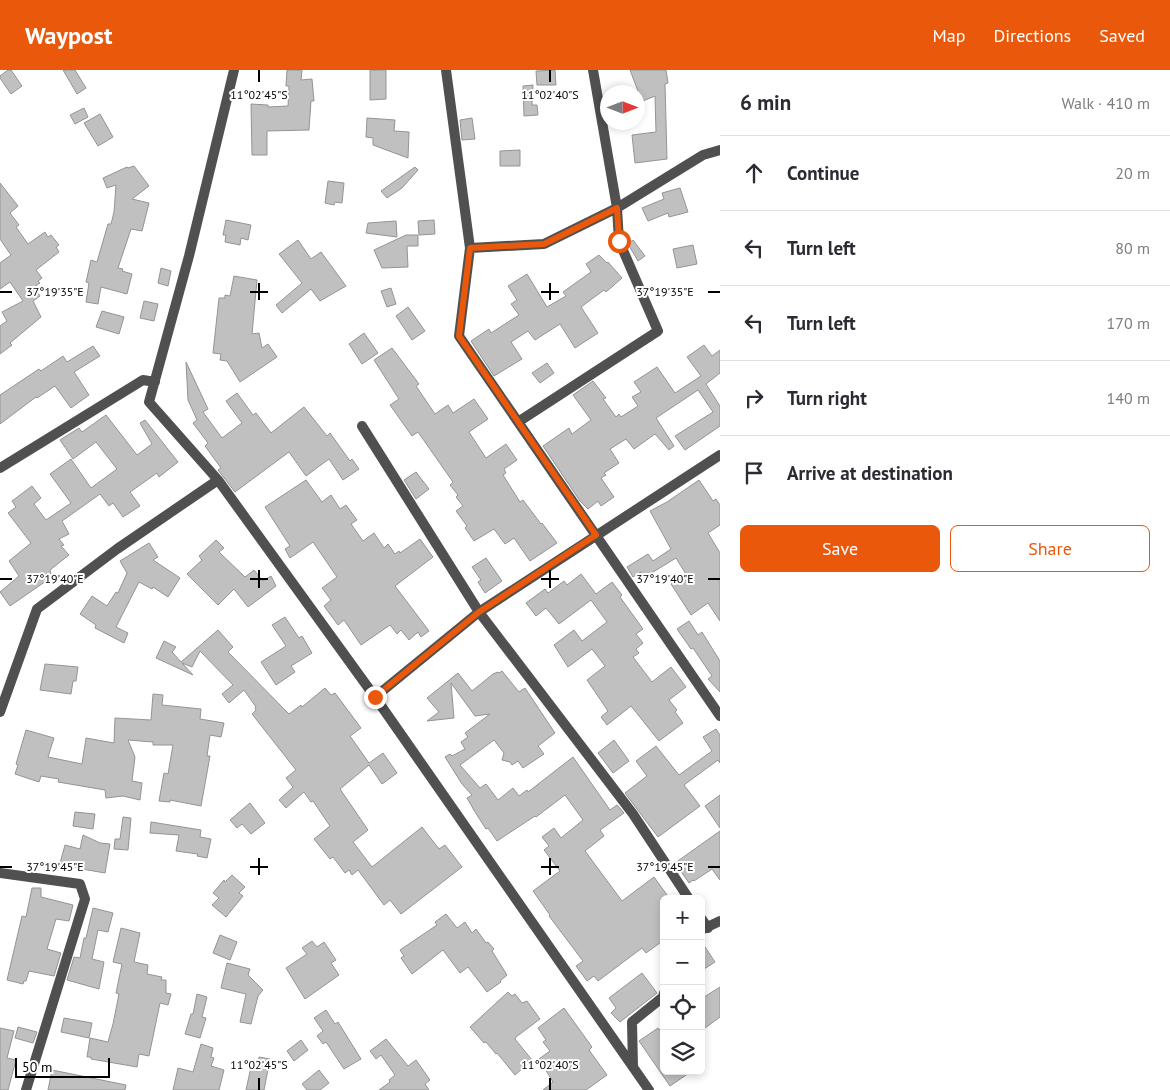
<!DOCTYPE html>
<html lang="en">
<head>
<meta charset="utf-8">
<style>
	:root { --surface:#fff; --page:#f7f7f7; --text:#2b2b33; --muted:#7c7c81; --line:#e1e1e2; --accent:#ea580c }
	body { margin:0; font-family:"PT Sans",sans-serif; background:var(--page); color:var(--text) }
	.controls { position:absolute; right:15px; bottom:15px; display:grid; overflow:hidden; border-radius:8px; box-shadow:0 2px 8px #0003 }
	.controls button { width:45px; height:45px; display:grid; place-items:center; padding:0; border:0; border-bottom:1px solid var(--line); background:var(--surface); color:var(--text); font:25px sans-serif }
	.compass { position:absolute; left:600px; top:15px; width:45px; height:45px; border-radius:50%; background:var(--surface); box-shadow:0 2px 8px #0003; rotate:90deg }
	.scale { position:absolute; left:15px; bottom:12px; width:95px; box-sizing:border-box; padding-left:5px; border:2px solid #000; border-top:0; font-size:14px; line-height:18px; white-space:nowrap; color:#000; -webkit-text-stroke:4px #fff; paint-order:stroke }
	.stop { position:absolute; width:15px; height:15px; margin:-11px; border:4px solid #ea580c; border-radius:50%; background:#fff }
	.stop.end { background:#ea580c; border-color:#fff; box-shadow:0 1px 5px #0008 }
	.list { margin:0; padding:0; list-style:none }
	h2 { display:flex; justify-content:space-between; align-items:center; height:65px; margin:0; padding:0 20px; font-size:21px }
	h2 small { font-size:16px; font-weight:400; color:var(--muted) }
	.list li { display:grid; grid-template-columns:32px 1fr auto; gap:15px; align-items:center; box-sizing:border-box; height:75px; padding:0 20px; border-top:1px solid var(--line) }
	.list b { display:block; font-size:19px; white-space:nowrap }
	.list em { font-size:16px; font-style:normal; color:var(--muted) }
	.actions { display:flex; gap:10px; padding:15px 20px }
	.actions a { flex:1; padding:11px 0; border:1px solid var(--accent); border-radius:8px; text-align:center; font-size:18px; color:var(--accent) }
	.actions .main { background:var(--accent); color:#fff }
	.icon { flex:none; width:28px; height:28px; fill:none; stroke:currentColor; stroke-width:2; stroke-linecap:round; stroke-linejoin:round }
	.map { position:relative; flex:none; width:720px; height:1020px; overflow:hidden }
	header { display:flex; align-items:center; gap:30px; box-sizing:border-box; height:70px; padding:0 25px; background:var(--accent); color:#fff }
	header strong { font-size:24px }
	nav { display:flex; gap:28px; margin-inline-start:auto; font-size:18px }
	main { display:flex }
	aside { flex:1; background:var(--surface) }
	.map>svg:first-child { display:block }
</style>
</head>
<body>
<header>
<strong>Waypost</strong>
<nav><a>Map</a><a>Directions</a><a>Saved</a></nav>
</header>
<main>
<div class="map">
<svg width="720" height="1020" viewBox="0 0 720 1020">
	<rect width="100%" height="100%" fill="#fff"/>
	<!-- building -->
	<path fill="#c0c0c0" stroke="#949494" d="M8 0H11L22 16 11 24 0 8V6Z
		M63 0H75L86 18 77 24Z
		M287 0H302L301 10 312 9 314 31H311L309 60 267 61V85H252L251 34 268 35V37L288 36 289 16H286Z
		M370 0H386V29L370 30Z
		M555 0 556 15H537L536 1Z
		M630 0H666L668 13 665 14 667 89 635 93 632 65 656 62 655 26 638 33V21Z
		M533 15 532 35H537L538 45 524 46 523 16Z
		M84 38 88 47 75 54 70 45Z
		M100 44 113 67 98 76 84 53Z
		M367 48 395 50 394 61 409 62 408 88 373 75V68L366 67Z
		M472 48 475 69 462 70 460 50Z
		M520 80V96H500V81Z
		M134 96 149 116 132 129 149 133 142 161 131 159 118 198 123 199 122 201 132 204 127 224 101 217 98 234 86 232 89 213 86 212 91 190 97 192 108 154H111L114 142 116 115 107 118 103 108 127 97 128 98Z
		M415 97 418 100 402 118 387 128 381 121Z
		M328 111 344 113 342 133 335 132 334 135 325 133Z
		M0 113 18 136 10 143 19 155 16 157 28 174 45 162 48 167 51 165 59 175 56 177 59 182 36 200 42 208 38 211 40 213 34 217 40 226 33 231 41 247 10 273 12 275 0 284V256L7 251 2 242 23 231 10 212 0 219V193L11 185 0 169Z
		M680 118 688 142 669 147 668 143 648 151 642 138 664 129 662 123Z
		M226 150 251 155 248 170 241 168 240 175 225 172 226 165H223Z
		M434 150 435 164 419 165 418 151Z
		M396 151 397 167 366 163 368 153Z
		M406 165H418V176H407L408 197 382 198 374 180Z
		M298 170 311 189 321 182 346 216 320 231 311 219 282 243 276 235 302 213 279 184Z
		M633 170 645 186 638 191 628 174Z
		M693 175 697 194 677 198 673 179Z
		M599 185 607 193 608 192 622 208 606 222 604 220 581 237 598 263 575 278 560 254 535 270 528 261 511 272 522 289 494 306 471 271 489 259 491 263 519 245 511 234 517 230 508 216 527 204 547 237 566 226 563 222 591 202 586 194Z
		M161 198 171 201 168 216 158 213Z
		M234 206 257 210 252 264 259 263 262 278 268 274 277 287 240 312 227 291 220 290 221 284 213 283 219 228H225V225L230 226Z
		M391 218 396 234 387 237 381 221Z
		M144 231 158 234 154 251 140 248Z
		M408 237 425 261 412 270 396 246Z
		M102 241 124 247 119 264 96 257Z
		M364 263 378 283 362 294 349 274Z
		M704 275 712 286 720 280V303L706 314 720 336V356L685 380 675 366 713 342 698 320 656 348 674 376 669 380 655 364 634 379 626 369 610 379 619 393 604 403 606 405 601 408 614 427 601 436 598 431 588 439 580 431 543 376 569 358 572 364 591 350 573 325 593 311 606 328 603 329 616 347 619 344 621 347 638 336 632 327 641 322 634 312 657 297 675 323 701 306 687 287Z
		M93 276 100 286 74 302 89 325 71 338 55 316 37 328 36 327 0 354V325L39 299 41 301 63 286 67 292Z
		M392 278 419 314 416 316 435 344 448 335 453 343 474 329 488 349 469 362 486 388 506 374 517 390 504 399 506 403 503 405 520 432 523 430 541 454 542 453 557 473 530 491 514 468 505 474 494 459 474 471 465 458 467 456 456 441 463 436 456 427 458 425 450 415 453 412 418 362 412 366 390 335 399 329 374 290Z
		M186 292 208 339 203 342 222 368 242 353 226 331 237 323 253 345 256 343 271 363 304 337 327 366 330 363 350 391 352 389 359 399 343 410 329 389 306 406 289 382 235 422 218 400 221 398 205 376 208 373 193 353 197 350 188 330Z
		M547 293 554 303 540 313 532 303Z
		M106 345 137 385 152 374 140 353 145 350 178 392 159 407 157 403 130 422 140 436 123 447 113 433 109 436 100 424 62 451 69 464 59 469 64 475 61 476 69 485 50 500 51 503 47 506 49 509 10 536 0 522 19 506 9 491 31 473 8 443 16 437 12 431 32 416 41 428 34 434 46 450 71 433 50 404 71 389 91 418 117 399 96 372 73 389 60 370 79 358 82 362Z
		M416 402 429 419 416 429 404 410Z
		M306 410 322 432 331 425 340 439 346 435 357 450 351 454 363 471 374 463 384 478 388 474 395 484 399 481 400 483 420 469 433 487 395 516 429 561 421 567 418 562 409 570 401 560 397 564 390 555 361 575 344 550 338 555 324 536 331 530 322 518 337 507 313 472 290 488 285 479 290 476 265 437Z
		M699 410 713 431 716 429 720 435V455L708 463 720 483V551L708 533 691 545 671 514 686 504 676 488 645 507 641 502 633 507 627 497 648 484 653 491 671 479 650 441 667 432Z
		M216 470 224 478 219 482 245 507 254 500 263 511 271 506 276 516 248 537 234 519 218 535 187 504 202 490 199 486Z
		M149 473 158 487 153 490 180 508 168 527 153 517 152 519 139 512 116 557 128 563 124 573 95 558 96 555 80 544 92 526 107 536 116 522 118 523 127 503 120 491Z
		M486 488 502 511 485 523 478 512 481 510 472 497Z
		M581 504 596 524 612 512 622 525 620 527 643 559 636 564 643 573 636 579 639 583 633 587 652 612 671 597 686 617 669 630 677 640 675 642 683 653 659 671 631 636 607 655 601 647 608 641 587 610 605 596 592 579 568 597 554 575 574 560 582 571 607 552 591 530 559 554 546 538 536 546 526 533 545 519 548 523 564 511 567 515Z
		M285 547 299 568 302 566 312 583 291 596 295 602 276 615 261 592 286 576 272 555Z
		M689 551 698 565 702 562 720 591V622L708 609 712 606 693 578 691 579 677 559Z
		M218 560 233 577 228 582 289 644 301 635 302 637 325 618 331 625 335 623 361 658 350 666 369 693 383 683 397 703 382 714 369 695 340 719 368 760 353 772 372 797 422 757 439 779 445 775 462 797 401 844 390 830 384 835 358 800 352 805 349 800 345 803 333 787 330 789 314 769 330 756 313 731 311 732 304 722 286 738 279 730 293 717 286 708 296 700 252 644 256 640 255 638 256 637 244 620 229 633 222 624 233 615 200 581 192 597 182 593 193 605 156 588 164 571 176 577 172 582 181 592Z
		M45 594 78 597 76 611H73L71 624 40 620Z
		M502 601 519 622 525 618 555 663 538 676 544 684 523 698 518 691 512 695 510 692 502 690 504 683 494 670 460 695 480 718 486 714 498 730 513 718 519 726 527 720 528 722 573 687 610 740 617 735 624 743 600 760 604 766 585 781 622 831 654 807 670 829H664V870L646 883 642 878 598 911 594 906 587 911 576 896 583 891 549 846 550 845 533 821 560 801 544 780 549 776 542 767 554 758 561 768 583 750 565 725 536 747 535 746 497 771 488 758 486 759 475 742 467 728 472 725 462 714 445 687 450 684 452 686 465 679 461 672 468 667 465 663 490 644 475 646 451 613 454 648 427 651 439 642 427 628 458 603 472 621 493 604 498 602 499 603Z
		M153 624 163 625 162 635 201 639 200 649 224 653 221 667 210 665 207 686H210L201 736 170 730V732L159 731 164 703 168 704 173 675H153V672L128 670 135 687 132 711 142 713 140 730 123 726 106 728 105 720 58 712 59 709 41 706 39 712 15 704 18 695 16 694 26 660 54 668 48 687 82 694 86 668 114 673 115 648 151 650Z
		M716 659 720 665V693L718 690 684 715 700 736 658 767 625 723 647 706 636 691 656 676 679 705 712 681 703 667Z
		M614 670 629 691 613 703 598 683Z
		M720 725V758L705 736Z
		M250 733 265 753 251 764 242 754 237 758 230 750Z
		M75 742 95 744 93 759 73 756Z
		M123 747 131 748 128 780 114 779 115 769H120Z
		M151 752 201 760 200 767 211 769 207 788 197 786 198 784 176 781 179 765 150 763Z
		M720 761V810L712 799 694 811 693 810 689 813 675 793Z
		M83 765 100 773 110 774 105 803 82 799 60 793 65 775 80 779Z
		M232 805 245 817 239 823 243 826 226 847 212 835 219 828 213 823 224 810 225 812Z
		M32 818H41V827L73 835 69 851 56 849 47 879 61 883 54 906 29 901 26 911H24L23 914 7 910 22 846 26 847Z
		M93 838 113 843 108 862 98 860 92 889 104 892 99 919 67 910 74 887 80 888 84 868H86Z
		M446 844 457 858 465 852 472 863 476 859 486 873 488 872 494 879 492 881 507 905 500 911 501 912 487 922 468 897 460 903 443 880 412 904 401 888 404 886 400 880 437 855 435 852Z
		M121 858 140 863 134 892 148 895 147 904 162 907 161 910H166V923L171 924 168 935 160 933 149 986 139 984 137 997 91 989V987H87L90 968 108 972 113 954 119 924 116 923 122 894 113 892Z
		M220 865 237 872 230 890 213 883Z
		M312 871 317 877 324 872 336 890 331 893 339 905 305 929 286 898 307 884 302 878Z
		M701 871 715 892 701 901Z
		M227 893 250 899 248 905 263 920 258 926 251 954 240 952 246 924 221 918Z
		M642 903 657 923 620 952 611 943 616 938 609 928Z
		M720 917V947L701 961V929Z
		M508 922 512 926 515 924 522 933 527 931 540 949 516 967 515 969 532 990 515 1005 497 983 496 984 486 972 484 973 470 957Z
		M197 924 207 927 202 947 206 948 200 968 185 964 191 944H193Z
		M564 938 592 977 589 980 607 1005 586 1020H543L553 1012 539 989 550 981 543 972 546 970 538 958Z
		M326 940 335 954 338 952 361 989 344 999 326 972 323 974 317 966 323 961 314 948Z
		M64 948 92 953 89 968 61 962Z
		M664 956V1001H692L670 1016 639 971 658 958 659 960Z
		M18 957 37 962 33 973 15 968Z
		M0 958 14 961 7 988 16 990 8 1020H0Z
		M386 969 408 996 416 990 430 1010 425 1014 429 1020H379L390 1012 389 1010 395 1005 381 985 376 989 370 981Z
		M301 970 308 980 294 991 287 981Z
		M201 974 213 978 211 987 214 988 211 996 224 1000 219 1020H173L178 998 193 1002Z
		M259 987 270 989 264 1020H246L251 997 257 996Z
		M52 1000 126 1015 125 1020H48Z
		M319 1000 329 1013 320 1020H307L302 1014Z"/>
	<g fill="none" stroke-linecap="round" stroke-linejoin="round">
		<!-- minor -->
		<path stroke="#505050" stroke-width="10" d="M234 0 189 186 149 332 218 410 375 627 649 1020
			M446 0 470 178 459 266 720 646
			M470 178 544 174 617 138 703 85 720 80
			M518 352 658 261 619 171 617 138 593 0
			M362 356 479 542 633 744 689 829
			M0 398 143 310 155 312
			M375 627 479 542 720 385
			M0 642 37 539 117 479 218 410
			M0 803 80 814 85 829 26 1020
			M701 848 708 858
			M701 860 720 851
			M633 997 632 952 663 927 664 923"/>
	</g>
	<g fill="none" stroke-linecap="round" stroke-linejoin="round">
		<!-- route -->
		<path stroke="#ea580c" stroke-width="6" d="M375 627 479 542 596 465 459 266 470 178 544 174 617 138 619 171"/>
	</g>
	<!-- ticks -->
	<path fill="none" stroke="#000" stroke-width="2" d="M259 0V12M550 0V12M259 213V230M550 213V230M0 222H12M250 222H268M541 222H559M708 222H720M259 500V518M550 500V518M0 509H12M250 509H268M541 509H559M708 509H720M259 788V805M550 788V805M0 797H12M250 797H268M541 797H559M708 797H720M259 1008V1020M550 1008V1020"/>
	<g font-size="12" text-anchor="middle" fill="#000" stroke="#fff" stroke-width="4" stroke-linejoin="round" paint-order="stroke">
		<text x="259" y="29">11°02'45"S</text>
		<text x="550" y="29">11°02'40"S</text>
		<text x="665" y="226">37°19'35"E</text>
		<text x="55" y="226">37°19'35"E</text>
		<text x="665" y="513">37°19'40"E</text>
		<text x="55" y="513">37°19'40"E</text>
		<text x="55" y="801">37°19'45"E</text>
		<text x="665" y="801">37°19'45"E</text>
		<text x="259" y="999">11°02'45"S</text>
		<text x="550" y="999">11°02'40"S</text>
	</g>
</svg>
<div class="controls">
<button>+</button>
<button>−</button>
<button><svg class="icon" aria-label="locate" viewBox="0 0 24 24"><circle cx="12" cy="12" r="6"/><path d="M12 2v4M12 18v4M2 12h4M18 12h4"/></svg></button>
<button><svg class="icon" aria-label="layers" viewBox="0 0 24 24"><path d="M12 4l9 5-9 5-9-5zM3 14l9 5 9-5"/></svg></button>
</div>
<svg class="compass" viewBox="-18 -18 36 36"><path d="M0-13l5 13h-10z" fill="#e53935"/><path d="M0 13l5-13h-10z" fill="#7c7c81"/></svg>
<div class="scale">50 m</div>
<div class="stop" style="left:619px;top:171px"></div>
<div class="stop end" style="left:375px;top:627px"></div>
</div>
<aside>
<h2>6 min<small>Walk · 410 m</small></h2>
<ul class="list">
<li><svg class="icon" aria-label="ahead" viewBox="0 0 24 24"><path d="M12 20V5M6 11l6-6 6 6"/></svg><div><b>Continue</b></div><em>20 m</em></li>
<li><svg class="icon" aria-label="left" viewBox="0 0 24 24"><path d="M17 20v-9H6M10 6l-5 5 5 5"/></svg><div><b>Turn left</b></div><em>80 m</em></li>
<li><svg class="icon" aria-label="left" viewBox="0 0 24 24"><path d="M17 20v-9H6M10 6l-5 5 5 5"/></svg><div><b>Turn left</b></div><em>170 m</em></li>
<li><svg class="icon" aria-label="right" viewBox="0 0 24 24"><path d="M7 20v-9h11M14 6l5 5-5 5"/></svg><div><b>Turn right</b></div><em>140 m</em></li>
<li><svg class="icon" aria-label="arrive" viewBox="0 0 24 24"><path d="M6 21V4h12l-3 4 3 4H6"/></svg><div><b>Arrive at destination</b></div></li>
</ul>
<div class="actions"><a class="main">Save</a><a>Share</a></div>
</aside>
</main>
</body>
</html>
